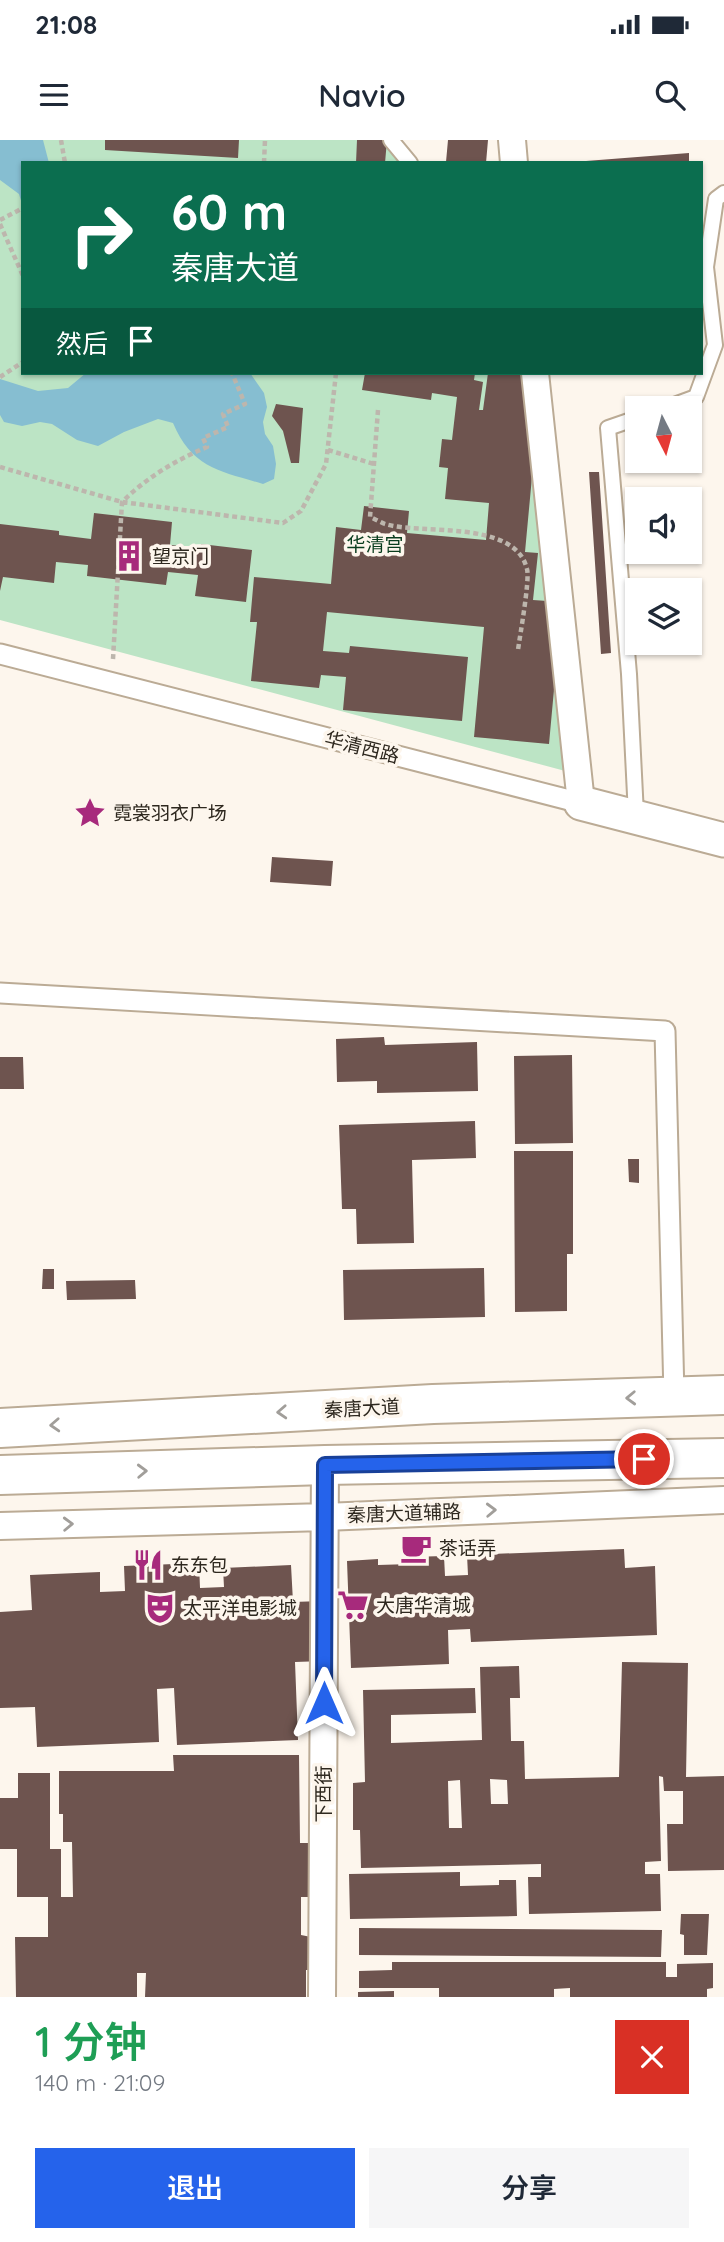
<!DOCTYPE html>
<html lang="zh">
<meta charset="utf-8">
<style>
:root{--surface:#fff;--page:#f6f6f7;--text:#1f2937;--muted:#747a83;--accent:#2563eb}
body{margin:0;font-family:Quicksand,"Noto Sans SC",sans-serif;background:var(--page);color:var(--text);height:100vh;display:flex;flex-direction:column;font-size:26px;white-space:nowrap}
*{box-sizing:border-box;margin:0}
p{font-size:23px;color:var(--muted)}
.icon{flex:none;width:38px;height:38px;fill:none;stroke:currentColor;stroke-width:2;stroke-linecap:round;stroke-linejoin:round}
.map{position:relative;height:1857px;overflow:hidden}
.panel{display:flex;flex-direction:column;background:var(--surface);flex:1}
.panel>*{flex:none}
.top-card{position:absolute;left:21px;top:21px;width:682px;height:214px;border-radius:0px;box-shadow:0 2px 5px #0004;background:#0b6e4f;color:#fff;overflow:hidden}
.needle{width:46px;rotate:174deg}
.controls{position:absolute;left:625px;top:256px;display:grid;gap:14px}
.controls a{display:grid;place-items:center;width:77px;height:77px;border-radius:0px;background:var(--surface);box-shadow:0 2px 5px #0004;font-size:35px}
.pin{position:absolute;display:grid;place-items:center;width:60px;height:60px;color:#fff;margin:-30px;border:4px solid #fff;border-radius:50%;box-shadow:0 2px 7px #0007}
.me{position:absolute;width:77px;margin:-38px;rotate:0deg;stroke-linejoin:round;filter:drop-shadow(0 0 5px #0008)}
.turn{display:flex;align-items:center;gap:24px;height:147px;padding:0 35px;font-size:32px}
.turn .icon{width:91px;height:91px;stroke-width:2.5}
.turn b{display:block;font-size:49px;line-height:60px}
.then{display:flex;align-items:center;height:66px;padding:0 35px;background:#0003;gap:14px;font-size:26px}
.round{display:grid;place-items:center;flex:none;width:74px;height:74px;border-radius:0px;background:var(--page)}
.summary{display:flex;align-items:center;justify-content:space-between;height:119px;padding:0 35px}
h1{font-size:42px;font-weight:600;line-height:52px;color:#1e9e55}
.button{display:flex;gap:14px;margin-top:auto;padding:14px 35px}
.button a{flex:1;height:80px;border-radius:0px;background:var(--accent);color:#fff;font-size:28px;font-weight:600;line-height:80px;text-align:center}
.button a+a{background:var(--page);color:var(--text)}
.status{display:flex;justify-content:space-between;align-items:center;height:49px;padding:0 35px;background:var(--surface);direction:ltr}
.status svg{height:19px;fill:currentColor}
header{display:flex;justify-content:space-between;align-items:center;height:91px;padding:0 35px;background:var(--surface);font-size:32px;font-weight:600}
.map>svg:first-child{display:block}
.green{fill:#bce4c5}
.water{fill:#86bed1}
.building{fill:#6e544f;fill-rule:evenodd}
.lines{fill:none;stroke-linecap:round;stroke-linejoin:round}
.service-casing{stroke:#bbab95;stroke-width:18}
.pedestrian-casing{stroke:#bbab95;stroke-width:23}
.minor-casing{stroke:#bbab95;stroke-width:30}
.tertiary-casing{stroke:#bbab95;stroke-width:37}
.primary-casing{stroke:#bbab95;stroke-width:42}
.path{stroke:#bdb6ad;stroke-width:4.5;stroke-dasharray:5 3.5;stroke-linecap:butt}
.service{stroke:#fff;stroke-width:14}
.pedestrian{stroke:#fff;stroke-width:19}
.minor{stroke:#fff;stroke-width:26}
.tertiary{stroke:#fff;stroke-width:33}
.primary{stroke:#fff;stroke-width:38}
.oneway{stroke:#a19e9a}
.route-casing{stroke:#184099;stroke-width:18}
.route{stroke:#2563eb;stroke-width:12}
.labels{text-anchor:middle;stroke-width:7;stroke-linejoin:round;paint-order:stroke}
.park-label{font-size:19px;fill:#093d1e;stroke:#fdf6ed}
.poi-label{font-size:19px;fill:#2e281f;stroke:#fdf6ed;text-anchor:start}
.street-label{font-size:19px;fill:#2e281f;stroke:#fdf6ed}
</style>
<div class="status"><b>21:08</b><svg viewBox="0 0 49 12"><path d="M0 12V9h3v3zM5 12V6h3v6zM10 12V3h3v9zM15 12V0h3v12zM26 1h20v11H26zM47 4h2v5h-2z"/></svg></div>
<header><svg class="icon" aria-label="menu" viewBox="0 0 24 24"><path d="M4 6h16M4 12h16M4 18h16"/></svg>Navio<svg class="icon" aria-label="search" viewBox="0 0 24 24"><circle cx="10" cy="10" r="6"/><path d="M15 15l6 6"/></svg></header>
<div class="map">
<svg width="724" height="1857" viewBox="0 0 724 1857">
<rect width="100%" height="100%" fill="#fdf6ed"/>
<path class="green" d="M0,0H394L403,23H23V233H528L569,632L0,480Z"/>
<path class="water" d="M0,0H43L49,23H23V67L19,54L0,40Z
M86,233H250L264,253L267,267L263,282L265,294L273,306L276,324L274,339L263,344C220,331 192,328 173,283L158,279L124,292L98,306L77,300L52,284L40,282L22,286L4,282L0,275V239L38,251L68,248Z"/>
<path class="building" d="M105,0H239L238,18L105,10Z
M357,0H387L385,23H356Z
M448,0H488L486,23L446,22Z
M689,13V23H586V21Z
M365,233H475L474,240L483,242L479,270H483L488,233H526L537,283L525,412L538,413L533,460L562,462L549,604L474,597L484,487L327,472L323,511L349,513L350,506L468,517L462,581L343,570L346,537L321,535L319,548L251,541L257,482H250L254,437L331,444L336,387L361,390L364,366L409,371L407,393L486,400L489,363L445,359L448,328L439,327L442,299L452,300L457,257L432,253L431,260L362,250Z
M276,264L303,268L299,323H291L283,291L272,276Z
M589,332H599L611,513L601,514Z
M94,373L172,382L170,405L201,408V404L252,410L246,462L195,456L198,435L168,432L166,445L87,436L88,425L56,422L54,443L3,437L0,451V384L59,391V395L91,399Z
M272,717L333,721L331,746L270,742Z
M384,897L385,905L477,902L478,951L377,953V941L337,942L336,899Z
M572,915L573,1003L515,1004L514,916Z
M0,917H23L24,949H0Z
M475,981L476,1018L412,1020L414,1103L357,1104L356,1069H342L339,985Z
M514,1011H573V1114H567V1171L515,1172Z
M628,1019H639V1043L629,1042Z
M484,1128L485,1177L344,1180L343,1130Z
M43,1129H54V1149H42Z
M135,1140L136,1159L67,1160L66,1141Z
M624,1409L625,1428L655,1426L657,1495L471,1502L470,1489L448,1490L449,1524L351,1528L347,1421L378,1419V1425L411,1424L410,1417L444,1416L445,1436L468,1435L467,1415Z
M199,1423L200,1448L224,1447L223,1428L291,1425L293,1462L322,1461L324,1521L295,1522L298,1600L177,1605L174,1548L157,1549L159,1602L37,1607L35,1567L0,1568V1472L32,1470L30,1435L100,1432V1452L125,1451L124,1426Z
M622,1522L688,1523L686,1637L724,1636V1730L668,1731L667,1684H683V1651H664L663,1637L659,1636L661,1721L645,1722V1734H660L661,1771L529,1774L528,1737H541V1724L361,1728L360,1690H353V1643L365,1642L363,1550L475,1548L476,1573L391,1575V1603L482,1600L480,1527L519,1526L520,1558H510L511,1601H524L525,1639L619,1637ZM490,1639L507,1640L508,1664H491ZM460,1640L462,1688H449L448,1641Z
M173,1615H299L300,1703H308V1757H301V1795L311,1797L310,1830H306V1857H145L146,1833H137V1857H16L15,1797H48V1757H17V1709H0V1658H18V1633H50V1709H61V1757H73L72,1702H63V1674H59V1631H174Z
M460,1732V1746L499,1745V1740H516L517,1776L350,1779L349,1734Z
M681,1774H709L707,1815H684V1795L680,1794Z
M359,1788L662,1790L661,1817L359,1815Z
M392,1822H666V1837H677V1824L713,1823V1848L707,1849V1857H570V1848L554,1849V1857H439V1848H359V1831L392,1830Z
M394,1851V1857H358V1852Z"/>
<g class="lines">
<defs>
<path id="service" d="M391,0L410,23
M666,268L696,257L715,205L706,127L716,59L724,53
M636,675L629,534L608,288L637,278"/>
<path id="pedestrian" d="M0,514L581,663
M0,853L665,891L674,1256"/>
<path id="minor" d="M512,0L514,23
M535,233L581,663
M0,1386L325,1377L724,1360
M322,1857L325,1325"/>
<path id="tertiary" d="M581,663L724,700"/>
<path id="primary" d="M0,1288L433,1264L724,1255
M0,1335L325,1325L724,1318"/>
</defs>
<use href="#service" class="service-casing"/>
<use href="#pedestrian" class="pedestrian-casing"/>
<use href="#minor" class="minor-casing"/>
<use href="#tertiary" class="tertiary-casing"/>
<use href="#primary" class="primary-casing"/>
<path class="path" d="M61,0L65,23
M264,23L265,0
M0,80L23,68
M0,84L23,136
M0,237L23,222
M378,270L370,377C375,379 380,382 385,384C421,395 515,379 527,429C530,440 520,495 518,510
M328,310L374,324
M0,327L122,362L283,383L301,371L326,324L336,233
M113,519L122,362C146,338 176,320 207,307L203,298L228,287L223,274L245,264L232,233"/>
<use href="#service" class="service"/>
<use href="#pedestrian" class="pedestrian"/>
<use href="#minor" class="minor"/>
<use href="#tertiary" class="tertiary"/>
<use href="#primary" class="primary"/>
</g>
<defs><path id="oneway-chevron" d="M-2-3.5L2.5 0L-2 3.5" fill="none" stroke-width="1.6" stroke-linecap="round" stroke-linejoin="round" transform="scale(1.75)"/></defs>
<g class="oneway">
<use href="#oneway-chevron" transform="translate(631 1258) rotate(178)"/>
<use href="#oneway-chevron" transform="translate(282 1272) rotate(177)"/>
<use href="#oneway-chevron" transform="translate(55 1285) rotate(177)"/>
<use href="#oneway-chevron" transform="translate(142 1331) rotate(-2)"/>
<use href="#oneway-chevron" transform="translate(491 1370) rotate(-2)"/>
<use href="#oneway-chevron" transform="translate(68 1384) rotate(-2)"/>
</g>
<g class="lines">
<defs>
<path id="route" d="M324,1563L325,1325L644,1319"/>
</defs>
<use href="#route" class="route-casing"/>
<use href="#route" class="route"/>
</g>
<defs>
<symbol id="building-bare" viewBox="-9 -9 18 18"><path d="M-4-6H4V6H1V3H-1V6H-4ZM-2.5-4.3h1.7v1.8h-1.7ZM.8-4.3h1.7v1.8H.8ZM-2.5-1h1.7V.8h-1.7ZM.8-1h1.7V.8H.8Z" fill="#a72a7c" stroke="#fdf6ed" stroke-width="2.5" paint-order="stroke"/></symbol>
<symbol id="sight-bare" viewBox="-9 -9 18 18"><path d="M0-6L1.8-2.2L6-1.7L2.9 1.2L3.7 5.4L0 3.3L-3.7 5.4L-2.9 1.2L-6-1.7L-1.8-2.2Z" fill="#a72a7c" stroke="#fdf6ed" stroke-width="2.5" paint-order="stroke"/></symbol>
<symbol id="cafe-bare" viewBox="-9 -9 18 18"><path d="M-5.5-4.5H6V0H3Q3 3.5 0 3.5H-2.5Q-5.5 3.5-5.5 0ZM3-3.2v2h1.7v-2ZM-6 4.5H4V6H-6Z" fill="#a72a7c" stroke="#fdf6ed" stroke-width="2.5" paint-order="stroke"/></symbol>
<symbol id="restaurant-bare" viewBox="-9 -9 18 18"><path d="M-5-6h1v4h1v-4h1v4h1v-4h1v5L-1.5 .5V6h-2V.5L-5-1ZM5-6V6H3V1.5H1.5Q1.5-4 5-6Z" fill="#a72a7c" stroke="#fdf6ed" stroke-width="2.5" paint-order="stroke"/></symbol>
<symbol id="supermarket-bare" viewBox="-9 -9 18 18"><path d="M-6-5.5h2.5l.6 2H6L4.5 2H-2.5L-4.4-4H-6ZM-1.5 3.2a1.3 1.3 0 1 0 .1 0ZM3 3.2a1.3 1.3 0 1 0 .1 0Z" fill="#a72a7c" stroke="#fdf6ed" stroke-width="2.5" paint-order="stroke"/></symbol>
<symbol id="theatre-bare" viewBox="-9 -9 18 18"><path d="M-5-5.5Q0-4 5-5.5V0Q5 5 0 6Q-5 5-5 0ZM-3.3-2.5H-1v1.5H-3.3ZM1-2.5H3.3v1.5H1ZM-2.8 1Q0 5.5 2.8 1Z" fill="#a72a7c" stroke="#fdf6ed" stroke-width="2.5" paint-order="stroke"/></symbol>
</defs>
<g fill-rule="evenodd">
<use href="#building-bare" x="107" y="394" width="44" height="44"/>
<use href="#sight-bare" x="68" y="651" width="44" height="44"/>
<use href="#cafe-bare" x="394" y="1386" width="44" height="44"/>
<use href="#restaurant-bare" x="126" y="1403" width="44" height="44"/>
<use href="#supermarket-bare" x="331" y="1443" width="44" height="44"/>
<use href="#theatre-bare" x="138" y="1446" width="44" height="44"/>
</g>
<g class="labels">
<g class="park-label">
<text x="375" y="411">华清宫</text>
</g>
<g class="poi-label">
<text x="152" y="423">望京门</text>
<text x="113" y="680">霓裳羽衣广场</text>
<text x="439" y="1415">茶话弄</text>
<text x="171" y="1432">东东包</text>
<text x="376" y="1472">大唐华清城</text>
<text x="183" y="1475">太平洋电影城</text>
</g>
<g class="street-label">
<text transform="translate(362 607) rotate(14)" y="7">华清西路</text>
<text transform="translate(362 1268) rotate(-3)" y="7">秦唐大道</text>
<text transform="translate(404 1373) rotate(-2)" y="7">秦唐大道辅路</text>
<text transform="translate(323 1654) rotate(-90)" y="7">下西街</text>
</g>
</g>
</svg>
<div class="controls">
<a><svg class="needle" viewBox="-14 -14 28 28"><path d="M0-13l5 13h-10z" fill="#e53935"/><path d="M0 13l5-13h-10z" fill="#747a83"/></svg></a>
<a><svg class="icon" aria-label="sound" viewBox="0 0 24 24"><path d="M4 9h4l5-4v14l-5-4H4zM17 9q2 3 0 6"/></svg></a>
<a><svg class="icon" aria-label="layers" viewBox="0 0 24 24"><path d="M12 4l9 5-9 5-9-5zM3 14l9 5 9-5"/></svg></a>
</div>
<div class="pin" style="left:644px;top:1319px;background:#d93025"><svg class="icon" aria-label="arrive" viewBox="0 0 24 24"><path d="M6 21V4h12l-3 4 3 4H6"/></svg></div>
<svg class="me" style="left:324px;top:1563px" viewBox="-20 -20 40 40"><path d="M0-17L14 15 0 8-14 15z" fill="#2563eb" stroke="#fff" stroke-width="4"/></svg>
<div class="top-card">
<div class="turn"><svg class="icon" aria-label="right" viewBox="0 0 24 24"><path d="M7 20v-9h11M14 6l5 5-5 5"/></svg><div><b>60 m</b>秦唐大道</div></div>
<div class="then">然后<svg class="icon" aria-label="arrive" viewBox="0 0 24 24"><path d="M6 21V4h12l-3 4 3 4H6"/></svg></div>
</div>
</div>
<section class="panel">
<div class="summary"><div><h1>1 分钟</h1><p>140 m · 21:09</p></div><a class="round" style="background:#d93025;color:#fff"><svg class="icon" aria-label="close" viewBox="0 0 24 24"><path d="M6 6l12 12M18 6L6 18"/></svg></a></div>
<div class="button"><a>退出</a><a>分享</a></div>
</section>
